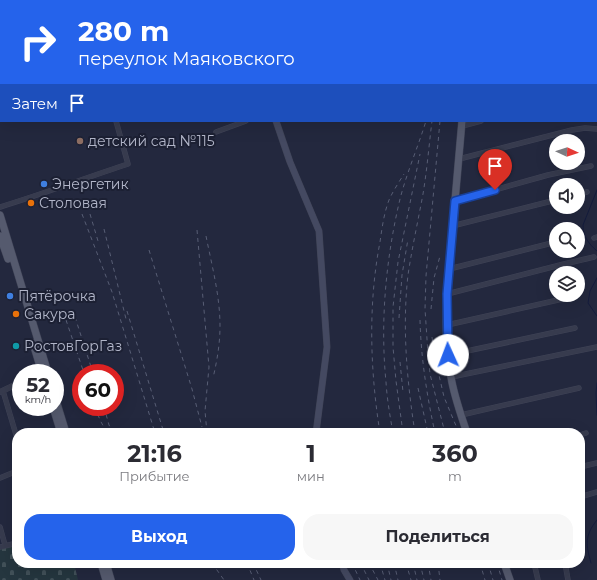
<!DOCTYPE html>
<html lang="ru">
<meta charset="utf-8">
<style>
:root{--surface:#fff;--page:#f7f7f7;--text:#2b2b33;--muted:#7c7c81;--accent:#2563eb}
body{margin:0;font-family:Montserrat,sans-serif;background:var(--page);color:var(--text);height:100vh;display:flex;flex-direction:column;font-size:15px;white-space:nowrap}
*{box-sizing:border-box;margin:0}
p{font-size:13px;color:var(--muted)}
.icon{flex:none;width:22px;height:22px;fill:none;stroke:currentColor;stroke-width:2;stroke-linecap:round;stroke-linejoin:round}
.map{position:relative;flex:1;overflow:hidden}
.details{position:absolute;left:12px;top:428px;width:573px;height:140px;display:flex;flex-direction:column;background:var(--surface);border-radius:16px;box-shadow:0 4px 16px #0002}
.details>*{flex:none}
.hud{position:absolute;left:0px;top:0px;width:597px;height:122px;box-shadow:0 4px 16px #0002;background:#2563eb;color:#fff;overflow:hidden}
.needle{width:26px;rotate:93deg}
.controls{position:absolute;left:549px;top:134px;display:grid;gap:8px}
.controls a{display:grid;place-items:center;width:36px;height:36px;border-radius:50%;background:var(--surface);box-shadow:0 4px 16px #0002;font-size:20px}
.speed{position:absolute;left:12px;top:364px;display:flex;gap:8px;font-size:20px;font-weight:700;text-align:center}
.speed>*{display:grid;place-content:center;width:52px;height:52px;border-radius:50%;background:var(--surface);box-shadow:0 4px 16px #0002;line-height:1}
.speed small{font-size:10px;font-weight:400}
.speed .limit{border:6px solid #d22;background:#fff;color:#111}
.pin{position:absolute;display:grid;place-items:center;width:34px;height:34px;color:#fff;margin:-41px -17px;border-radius:50% 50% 50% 0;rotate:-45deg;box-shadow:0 0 4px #0007}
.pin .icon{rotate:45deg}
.me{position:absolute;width:44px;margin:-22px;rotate:358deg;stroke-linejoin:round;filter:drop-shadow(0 0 3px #0008)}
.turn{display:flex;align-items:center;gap:14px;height:84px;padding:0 12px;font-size:18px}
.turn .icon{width:52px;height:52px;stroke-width:2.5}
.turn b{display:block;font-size:28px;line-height:34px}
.then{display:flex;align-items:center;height:38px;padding:0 12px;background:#0003;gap:8px;font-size:15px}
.eta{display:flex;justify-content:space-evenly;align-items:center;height:68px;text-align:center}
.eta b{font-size:24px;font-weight:700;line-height:28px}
.cta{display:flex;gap:8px;margin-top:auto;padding:8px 12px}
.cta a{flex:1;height:46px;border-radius:16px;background:var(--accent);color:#fff;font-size:16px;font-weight:700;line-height:46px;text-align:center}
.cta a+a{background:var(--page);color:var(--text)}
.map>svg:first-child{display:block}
.cemetery{fill:url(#cemetery-stones)}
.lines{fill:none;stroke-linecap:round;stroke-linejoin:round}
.stream{stroke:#151c3d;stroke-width:1}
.minor-casing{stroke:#404457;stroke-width:5.5}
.tertiary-casing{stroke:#404457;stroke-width:6}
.secondary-casing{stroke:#404457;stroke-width:7}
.primary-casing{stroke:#404457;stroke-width:8}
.minor{stroke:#373b4e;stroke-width:4.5}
.tertiary{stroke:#373b4e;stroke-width:5.5}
.secondary{stroke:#444961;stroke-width:6}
.primary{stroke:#555a6e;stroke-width:7}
.rail{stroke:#585e75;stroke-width:1;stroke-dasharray:4 4;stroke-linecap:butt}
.route-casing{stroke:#184099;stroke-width:10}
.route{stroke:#2563eb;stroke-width:7}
.education-dot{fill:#8d6e63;stroke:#1c2033;stroke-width:1.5}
.shop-dot{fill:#3f7fe0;stroke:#1c2033;stroke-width:1.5}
.food-dot{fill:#e8710a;stroke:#1c2033;stroke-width:1.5}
.culture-dot{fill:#0f9aa8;stroke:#1c2033;stroke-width:1.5}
.labels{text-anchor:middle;stroke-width:4;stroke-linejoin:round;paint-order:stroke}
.poi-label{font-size:14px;fill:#b2b6c9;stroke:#1c2033;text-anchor:start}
</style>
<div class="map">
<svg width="597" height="580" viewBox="0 0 597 580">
<defs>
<pattern id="cemetery-stones" width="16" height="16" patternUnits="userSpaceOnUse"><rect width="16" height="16" fill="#25363f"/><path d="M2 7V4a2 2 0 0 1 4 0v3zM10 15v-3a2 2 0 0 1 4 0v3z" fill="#425159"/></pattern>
</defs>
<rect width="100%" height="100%" fill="#23283e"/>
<path class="cemetery" d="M17,545V563H74L78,580H0V549Z"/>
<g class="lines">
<path class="stream" d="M597,190L583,225C583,237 589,244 597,251
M597,278L590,291L588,303L597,316
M597,383L596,393L597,415
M591,563C586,545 584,536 597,520"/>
<defs>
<path id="minor" d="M37,0L38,1
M86,0L87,1
M132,0V1
M181,0V1
M556,0L558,1
M20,1L25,0
M0,6H1
M0,46L1,50
M596,53H597
M596,94H597
M462,126L481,121
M216,132L246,121
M459,159L572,130L585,128L597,129
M578,194L587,192
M455,201L548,175L591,166
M0,207C43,194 85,178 128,164L116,121
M452,226L556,200
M594,238L597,237
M449,269L556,242
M447,294L564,264L594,257
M447,325L567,298
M448,355L575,328
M451,377L597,347
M3,391L17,438
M461,415L579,388
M580,435L586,433
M580,467L597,463
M0,478L17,471
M580,497L597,492
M0,527L5,545
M0,547L17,543
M534,563L538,580
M565,563L568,580"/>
<path id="tertiary" d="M0,392L21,382"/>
<path id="secondary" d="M276,121L290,162L319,231L327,347L316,433
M342,563L344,570L350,580"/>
<path id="primary" d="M232,0V1
M239,0L240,1
M326,1L329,0
M473,1V0
M0,114H1
M462,121L449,269C446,303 444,343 451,377C454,396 461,415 467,433
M0,215L48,373
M0,236L8,259
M33,343L42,373
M55,397L66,433
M53,407L61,433
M101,563L106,580
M106,563L111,580
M504,563L510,580"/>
</defs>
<use href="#minor" class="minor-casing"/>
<use href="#tertiary" class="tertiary-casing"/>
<use href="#secondary" class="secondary-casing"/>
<use href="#primary" class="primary-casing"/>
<use href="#minor" class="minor"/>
<use href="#tertiary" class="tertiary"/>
<use href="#secondary" class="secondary"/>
<use href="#primary" class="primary"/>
<path class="rail" d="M451,1V0
M440,121L426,276L425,309L428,354L430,374L445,433
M82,214L112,292L155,433
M90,214L98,241
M104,229L126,319
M197,230L209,367L205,411L207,433
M206,236C212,266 220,296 220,326C220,344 217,361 213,378
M149,250L192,389L202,427
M431,309L434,278L440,256
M127,311L164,433
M75,317L93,373
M399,318L402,275L408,239
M66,320L84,373
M420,320C421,359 427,396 435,433
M432,337L434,353L444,397L459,433
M400,362L403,392
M418,388L428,433
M95,407L100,420L107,433
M104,407L109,425L113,433
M380,433C370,370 368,304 380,242C382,228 384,213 389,200C393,191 399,182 404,174
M393,433C390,416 387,399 386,382C380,321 386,258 400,199C407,172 418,147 426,121
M403,433L396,381L393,347V307L398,262L420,154
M415,433C407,381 402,328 408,275C412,248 418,221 423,194C427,170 429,145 432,121
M212,563L224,580
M247,563L254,580
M253,563L261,580
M352,563L360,580
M361,563L365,572L369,580
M369,563L378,580
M380,563L385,580
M387,563L391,580
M394,563L398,580
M406,563L411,580
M413,563L417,580
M420,563L424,580
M428,563L431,580
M438,563L440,580
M480,563L485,580
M488,563L493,580
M497,563L502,580"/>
</g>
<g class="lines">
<defs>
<path id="route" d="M448,355L447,294L455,201L495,190"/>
</defs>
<use href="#route" class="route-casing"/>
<use href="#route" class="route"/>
</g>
<circle class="education-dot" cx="80" cy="141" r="4"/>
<g class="shop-dot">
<circle cx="44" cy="184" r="4"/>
<circle cx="10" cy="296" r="4"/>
</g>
<g class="food-dot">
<circle cx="31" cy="203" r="4"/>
<circle cx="16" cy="314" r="4"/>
</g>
<circle class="culture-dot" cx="16" cy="346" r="4"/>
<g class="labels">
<g class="poi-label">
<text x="88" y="146">детский сад №115</text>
<text x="52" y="189">Энергетик</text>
<text x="39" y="208">Столовая</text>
<text x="18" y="301">Пятёрочка</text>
<text x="24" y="319">Сакура</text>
<text x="24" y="351">РостовГорГаз</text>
</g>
</g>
</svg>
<div class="controls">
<a><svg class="needle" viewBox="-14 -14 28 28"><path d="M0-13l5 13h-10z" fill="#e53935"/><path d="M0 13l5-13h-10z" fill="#7c7c81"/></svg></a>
<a><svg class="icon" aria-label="sound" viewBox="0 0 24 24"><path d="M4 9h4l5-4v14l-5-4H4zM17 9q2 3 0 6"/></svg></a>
<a><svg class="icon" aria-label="search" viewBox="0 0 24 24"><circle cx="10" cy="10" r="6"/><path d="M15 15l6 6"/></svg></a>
<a><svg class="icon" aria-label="layers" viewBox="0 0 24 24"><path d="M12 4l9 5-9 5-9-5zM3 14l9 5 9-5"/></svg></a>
</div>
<div class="speed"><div>52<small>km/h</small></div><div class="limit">60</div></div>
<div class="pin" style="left:495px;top:190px;background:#d93025"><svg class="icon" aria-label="arrive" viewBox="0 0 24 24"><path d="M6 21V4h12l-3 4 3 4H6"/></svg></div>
<svg class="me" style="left:448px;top:355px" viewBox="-20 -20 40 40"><circle r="19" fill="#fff"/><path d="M0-13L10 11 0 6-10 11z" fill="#2563eb"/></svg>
<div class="hud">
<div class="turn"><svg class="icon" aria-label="right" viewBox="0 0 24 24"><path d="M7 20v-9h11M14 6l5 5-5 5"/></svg><div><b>280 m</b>переулок Маяковского</div></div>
<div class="then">Затем<svg class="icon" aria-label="arrive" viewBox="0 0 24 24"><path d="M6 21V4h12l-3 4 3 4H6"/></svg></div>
</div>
<section class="details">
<div class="eta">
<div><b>21:16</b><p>Прибытие</p></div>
<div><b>1</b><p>мин</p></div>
<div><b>360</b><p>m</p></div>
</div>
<div class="cta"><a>Выход</a><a>Поделиться</a></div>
</section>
</div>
